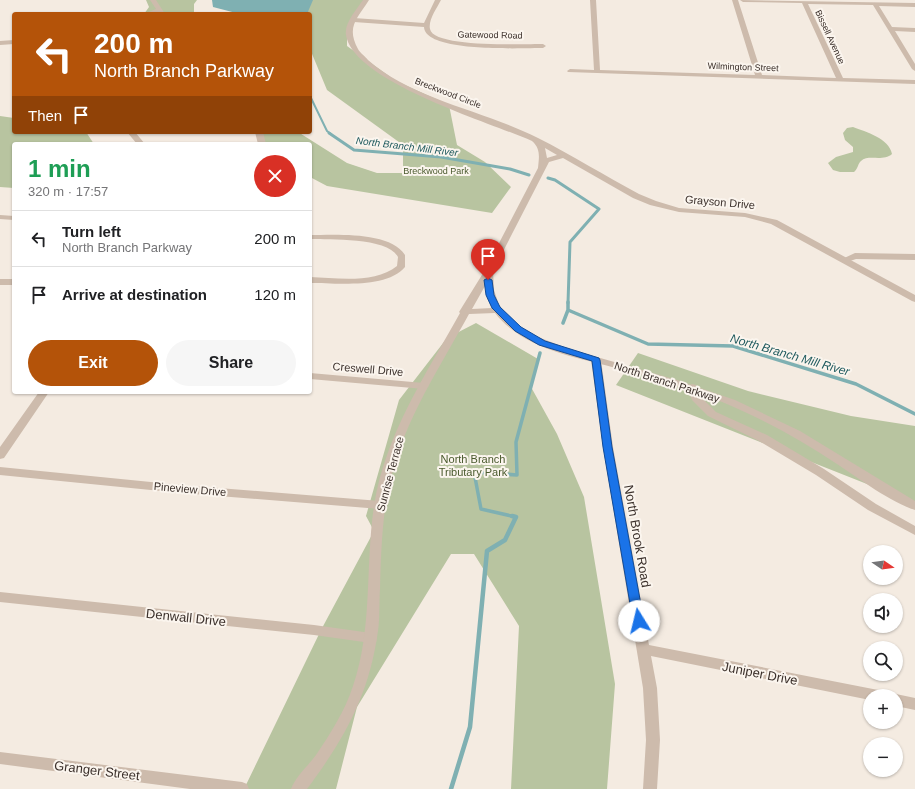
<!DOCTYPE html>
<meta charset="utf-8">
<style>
:root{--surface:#fff;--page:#f6f6f6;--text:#202124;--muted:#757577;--line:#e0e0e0;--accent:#b45309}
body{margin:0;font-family:Arial,sans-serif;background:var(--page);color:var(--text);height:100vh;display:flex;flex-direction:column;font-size:15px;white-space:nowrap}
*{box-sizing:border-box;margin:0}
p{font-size:13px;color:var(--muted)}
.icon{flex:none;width:22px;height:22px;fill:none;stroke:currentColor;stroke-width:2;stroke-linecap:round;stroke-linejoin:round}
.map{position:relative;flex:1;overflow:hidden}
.panel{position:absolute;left:12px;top:142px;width:300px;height:252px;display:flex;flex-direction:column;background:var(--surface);border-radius:4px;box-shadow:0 1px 3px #0004}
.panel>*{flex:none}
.banner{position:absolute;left:12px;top:12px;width:300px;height:122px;border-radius:4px;box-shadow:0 1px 3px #0004;background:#b45309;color:#fff;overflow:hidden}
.needle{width:26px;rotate:103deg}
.controls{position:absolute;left:863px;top:545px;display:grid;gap:8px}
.controls a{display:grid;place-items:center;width:40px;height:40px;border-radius:50%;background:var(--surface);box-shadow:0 1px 3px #0004;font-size:20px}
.pin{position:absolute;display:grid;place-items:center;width:34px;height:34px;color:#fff;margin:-41px -17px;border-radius:50% 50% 50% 0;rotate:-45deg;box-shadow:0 0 4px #0007}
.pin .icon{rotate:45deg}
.me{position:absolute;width:44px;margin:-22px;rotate:351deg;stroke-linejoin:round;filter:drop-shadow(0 0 3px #0008)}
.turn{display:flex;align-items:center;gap:14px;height:84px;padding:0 16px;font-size:18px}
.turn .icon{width:52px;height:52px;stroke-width:2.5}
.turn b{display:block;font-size:28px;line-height:34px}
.then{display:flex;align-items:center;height:38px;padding:0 16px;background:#0003;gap:8px;font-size:15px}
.round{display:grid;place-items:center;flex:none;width:42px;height:42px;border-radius:21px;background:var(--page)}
.overview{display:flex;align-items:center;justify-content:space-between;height:68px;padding:0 16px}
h1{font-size:24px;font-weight:600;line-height:30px;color:#1e9e55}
.primary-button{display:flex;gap:8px;margin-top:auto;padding:8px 16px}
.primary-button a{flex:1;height:46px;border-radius:24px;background:var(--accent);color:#fff;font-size:16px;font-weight:600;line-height:46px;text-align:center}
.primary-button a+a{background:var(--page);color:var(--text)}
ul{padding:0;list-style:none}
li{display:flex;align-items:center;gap:12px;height:56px;padding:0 16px;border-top:1px solid var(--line)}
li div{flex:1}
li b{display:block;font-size:15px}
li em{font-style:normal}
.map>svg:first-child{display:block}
.green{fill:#b8c4a0}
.water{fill:#7fb0b2}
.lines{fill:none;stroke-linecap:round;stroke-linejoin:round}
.stream-far3{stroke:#7fb0b2;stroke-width:2}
.stream-far2{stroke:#7fb0b2;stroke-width:3}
.stream-far1{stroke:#7fb0b2;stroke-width:3.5}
.stream{stroke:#7fb0b2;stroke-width:4.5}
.minor{fill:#cdbbac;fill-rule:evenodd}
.tertiary{fill:#cdbbac;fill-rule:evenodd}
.route{fill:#1a73e8;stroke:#114b97}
.labels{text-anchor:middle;stroke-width:4;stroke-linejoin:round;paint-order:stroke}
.far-street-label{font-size:9px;fill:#3b302b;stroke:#fbf5ee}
.far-park-label{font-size:9px;fill:#4a5a2e;stroke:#fbf5ee}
.far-water-label{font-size:10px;font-style:italic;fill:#1f5a5e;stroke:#fbf5ee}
.street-label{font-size:11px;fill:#3b302b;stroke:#fbf5ee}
.park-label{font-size:11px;fill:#4a5a2e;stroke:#fbf5ee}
.water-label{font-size:12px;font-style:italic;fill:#1f5a5e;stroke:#fbf5ee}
.near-street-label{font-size:13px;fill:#3b302b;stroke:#fbf5ee}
</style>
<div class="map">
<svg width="915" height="789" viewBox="0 0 915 789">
<rect width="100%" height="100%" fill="#f4ebe1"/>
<path class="green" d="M146,0H197L194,4V14H144L149,7Z
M296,0H365L347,29V46L396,81L449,105L457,145L485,162L511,187L492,213L327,186L310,177V144H266L259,132H298L347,163L377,173H403V145L327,90L310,49V14H300Z
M0,116L14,118V132H86L94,144H14V188L0,187Z
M853,127C866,132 889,138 892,154C883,162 868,154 861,161C858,163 858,169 854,172H840L833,170L828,163L836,157L853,152V147L845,140L843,133L847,128Z
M476,323L538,359L531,387L557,434L584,497L615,684L607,789H511L519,626L474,554H451L357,707L336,789H244L321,630L374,531L366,516L399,400L447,338Z
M638,353L748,391L851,416L915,426V503L616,385Z"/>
<path class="water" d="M212,0H313L307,14H240L213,7Z"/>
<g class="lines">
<path class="stream-far3" d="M310,96L327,131L331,134"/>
<path class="stream-far2" d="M329,133L354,150L441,157L510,169L529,175
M548,178L555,180L599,209L570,242L568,303"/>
<path class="stream-far1" d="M568,302V310L648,344L733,346L856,384L915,414
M563,323L568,310
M516,517L481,509L474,472L517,475L516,442L540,353"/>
<path class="stream" d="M451,789L470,727L487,551L505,540L516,517L512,516"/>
<path class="minor" d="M150,0H156L165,14H159L158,12L144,14L156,9Z
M435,0H441C437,8 428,20 430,29C433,48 526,44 543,44L546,46L543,48C523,48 425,53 424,27L354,22L351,20L354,18L424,23Z
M590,0H596L600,70L755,75L732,0H738L762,75L836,78L802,3L743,2L740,0L915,3V7L879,6L892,27L915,28V32L895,31L915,64V71L912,69L873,5L808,4L843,78L915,80V84L568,72L567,71L570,69L594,70Z
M14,40V44L0,45V41Z
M127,132H135L145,144H137Z
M255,132H263L266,144H258Z
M0,215L14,216V220L0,219Z
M310,235C335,235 390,231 405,255V267C387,289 336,283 310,283V277C337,278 375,284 397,266L398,257C388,237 330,240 310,239Z
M855,253L915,254V260L856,259L844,263L840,260Z
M0,279H14V285H0Z
M596,357L601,360L613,447L649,645L878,690L883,692L885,696H870V700L651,656L657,688L660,740L657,789H643L646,740L643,688L603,447L591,360Z
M310,373L424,383L429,386L424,389L310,379Z
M692,384L696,385L701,397L716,412L767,435L824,469L876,504L915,526V535L868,510L816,475L759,441L708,416L692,400L687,387Z
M39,392H49L4,458L0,459V447Z
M0,467L181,485L380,501L384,502L386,505L384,508L380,509L181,493L0,475Z
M0,592L314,625L371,633L376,634L377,638L376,642L371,643L314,635L0,602Z
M896,694L915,698V710L896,706V696H891Z
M0,752L242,782L247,784L249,789H190L0,764Z"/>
<path class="tertiary" d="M363,0H369C357,19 346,27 358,49C360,53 365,56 368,60C413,100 486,111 538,138C572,155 605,176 639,194L656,201L679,208L745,213L777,220L915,295V302L912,301L771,224L745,217L679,212L650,205L633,198L563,158L549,162L493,271L494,290L499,305L515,323L533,335L569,349L677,380L735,400L800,431L915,501V510C892,503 858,478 837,464C798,438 756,415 712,398C681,387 651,378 620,369C577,357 524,350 495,313L469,314C440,367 405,419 391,478C382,514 381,552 380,589C379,603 380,618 378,631C369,695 345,738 307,789H291C296,776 308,766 316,755C330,734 345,711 353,686C373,628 365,565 374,506C385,435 426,374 460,313L459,312L485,270L538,168C539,157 541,149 532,141C492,123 353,82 346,35C344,23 357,9 363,0ZM545,148L557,155L547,158ZM485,286L487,298L492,308L472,309Z"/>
</g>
<path class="route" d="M488,278L492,280L494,295L500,307L521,327L545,341L599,358L600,360L612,447L644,621L643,625L639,626L635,625L633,621L603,447L592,361L539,345L515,331L492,308L486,295L484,280Z"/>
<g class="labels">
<g class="far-street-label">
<text transform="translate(490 35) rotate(1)" y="3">Gatewood Road</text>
<text transform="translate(830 37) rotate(65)" y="3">Bissell Avenue</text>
<text transform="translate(743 67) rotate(2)" y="3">Wilmington Street</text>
<text transform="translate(448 93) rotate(21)" y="3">Breckwood Circle</text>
</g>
<g class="far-park-label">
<text x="436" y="174">Breckwood Park</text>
</g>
<g class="far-water-label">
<text transform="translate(407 146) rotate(7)" y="4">North Branch Mill River</text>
</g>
<g class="street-label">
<text transform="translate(720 202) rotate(5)" y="4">Grayson Drive</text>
<text transform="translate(368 369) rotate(5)" y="4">Creswell Drive</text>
<text transform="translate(667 382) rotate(18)" y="4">North Branch Parkway</text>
<text transform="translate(390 474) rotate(-75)" y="4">Sunrise Terrace</text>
<text transform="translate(190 489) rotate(5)" y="4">Pineview Drive</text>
</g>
<g class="park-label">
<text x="473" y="463">North Branch<tspan x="473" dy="13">Tributary Park</tspan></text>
</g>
<g class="water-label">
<text transform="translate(790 355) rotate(16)" y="4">North Branch Mill River</text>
</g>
<g class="near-street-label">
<text transform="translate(638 536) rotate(80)" y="5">North Brook Road</text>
<text transform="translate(186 617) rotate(6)" y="5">Denwall Drive</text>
<text transform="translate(760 673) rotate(11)" y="5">Juniper Drive</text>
<text transform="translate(97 770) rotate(7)" y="5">Granger Street</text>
</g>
</g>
</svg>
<div class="controls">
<a><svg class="needle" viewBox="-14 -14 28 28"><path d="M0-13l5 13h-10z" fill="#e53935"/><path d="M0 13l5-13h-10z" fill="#757577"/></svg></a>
<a><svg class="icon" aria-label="sound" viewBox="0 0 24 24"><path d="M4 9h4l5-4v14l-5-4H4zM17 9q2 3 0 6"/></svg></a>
<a><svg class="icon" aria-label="search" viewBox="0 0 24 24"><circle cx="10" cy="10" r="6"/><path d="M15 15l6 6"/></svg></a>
<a>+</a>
<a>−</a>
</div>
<div class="pin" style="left:488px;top:280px;background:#d93025"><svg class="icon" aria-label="arrive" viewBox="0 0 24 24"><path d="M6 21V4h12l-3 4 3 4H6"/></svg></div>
<svg class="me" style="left:639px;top:621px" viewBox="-20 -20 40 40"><circle r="19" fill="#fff"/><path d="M0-13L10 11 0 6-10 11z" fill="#1a73e8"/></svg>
<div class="banner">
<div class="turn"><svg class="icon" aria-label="left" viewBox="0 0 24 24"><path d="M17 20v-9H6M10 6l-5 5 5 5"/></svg><div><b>200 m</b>North Branch Parkway</div></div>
<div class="then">Then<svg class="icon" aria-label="arrive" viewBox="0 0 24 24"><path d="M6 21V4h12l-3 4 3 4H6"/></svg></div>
</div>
<section class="panel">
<div class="overview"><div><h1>1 min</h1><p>320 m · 17:57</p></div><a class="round" style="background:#d93025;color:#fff"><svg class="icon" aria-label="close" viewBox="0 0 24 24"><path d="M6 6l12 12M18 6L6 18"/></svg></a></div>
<ul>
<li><svg class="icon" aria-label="left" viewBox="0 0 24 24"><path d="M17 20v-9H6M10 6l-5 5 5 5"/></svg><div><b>Turn left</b><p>North Branch Parkway</p></div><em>200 m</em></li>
<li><svg class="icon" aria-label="arrive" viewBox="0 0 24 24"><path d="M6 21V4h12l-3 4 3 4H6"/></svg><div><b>Arrive at destination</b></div><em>120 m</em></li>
</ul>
<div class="primary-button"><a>Exit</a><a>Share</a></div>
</section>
</div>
